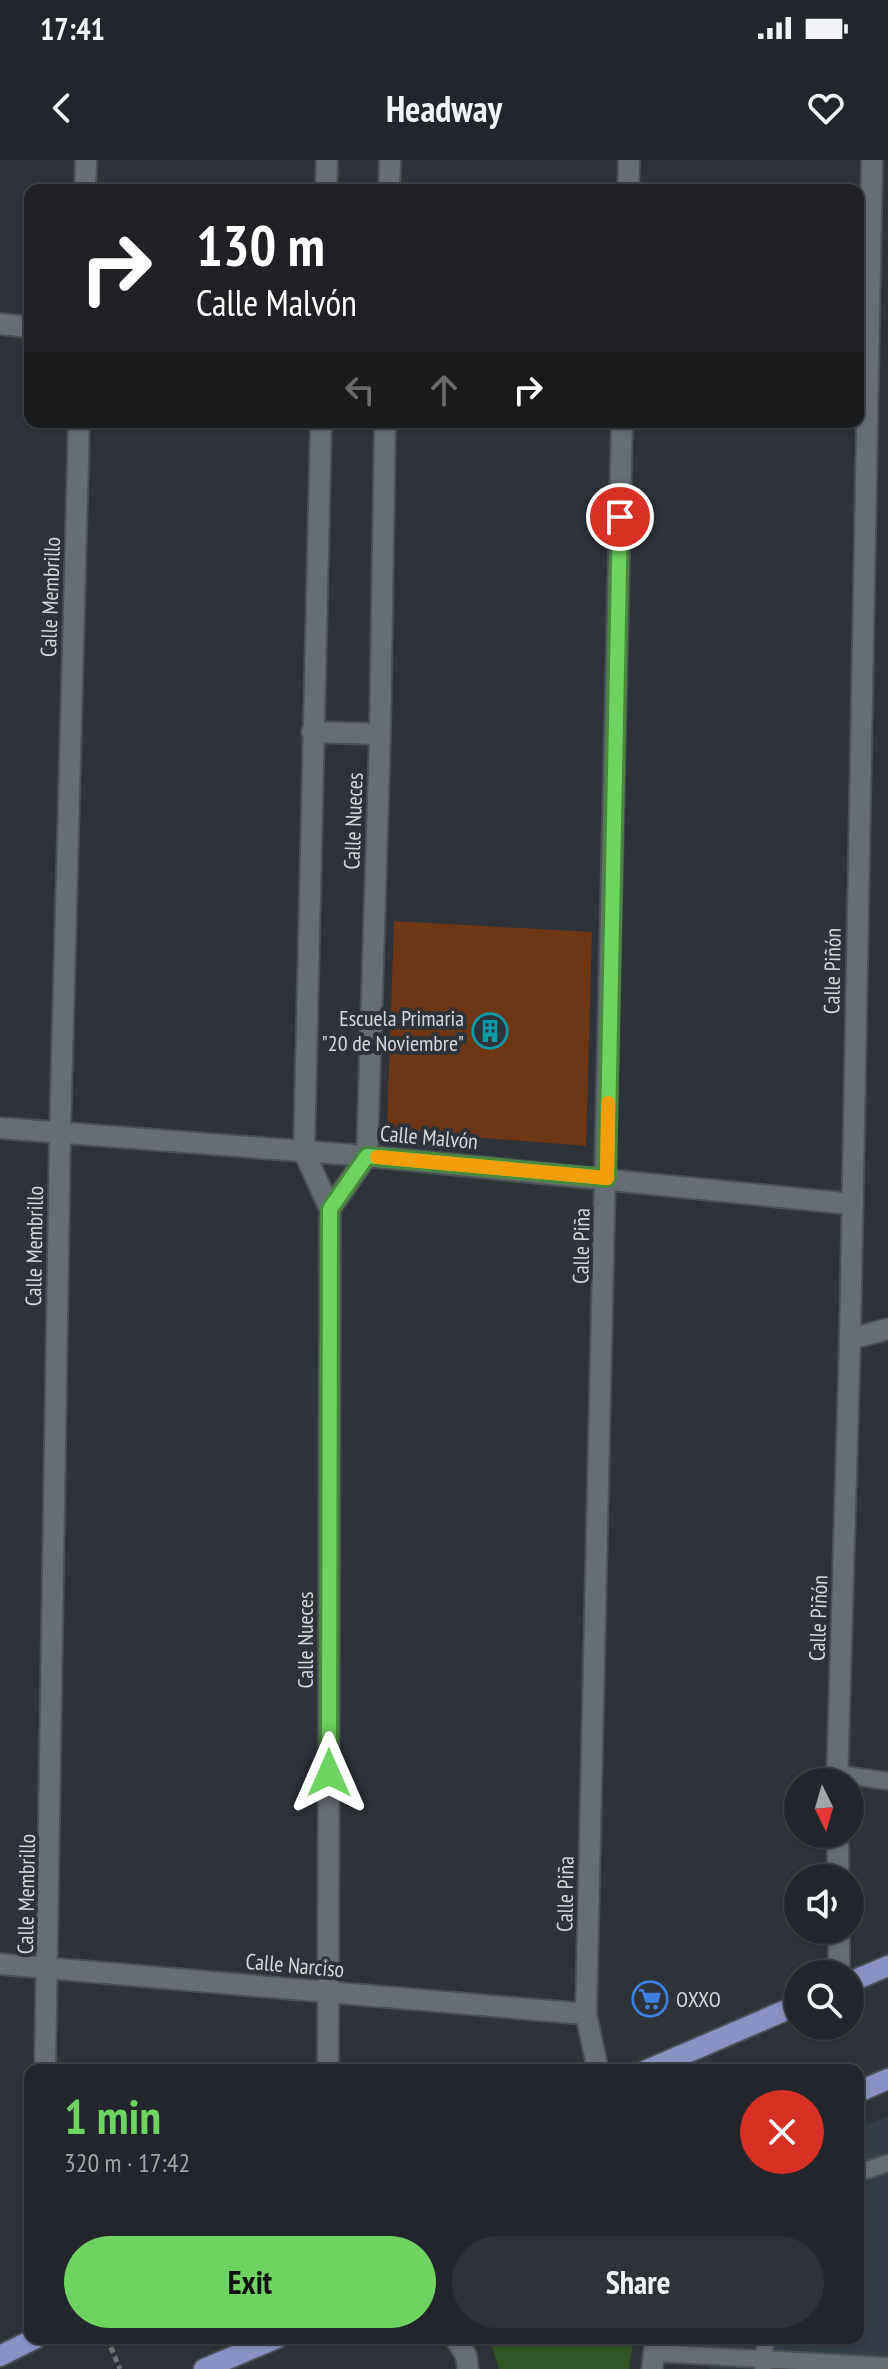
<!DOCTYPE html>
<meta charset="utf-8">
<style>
:root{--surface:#22262c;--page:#2e3238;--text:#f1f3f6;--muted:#a2a5a9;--line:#3f4348;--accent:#6ed360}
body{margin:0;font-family:"PT Sans Narrow",sans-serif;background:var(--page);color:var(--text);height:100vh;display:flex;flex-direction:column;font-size:30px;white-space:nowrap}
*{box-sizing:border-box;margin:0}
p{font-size:26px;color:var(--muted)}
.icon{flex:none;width:44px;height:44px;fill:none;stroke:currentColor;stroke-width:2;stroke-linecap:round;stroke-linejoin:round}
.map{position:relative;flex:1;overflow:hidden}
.sheet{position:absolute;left:24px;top:1904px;width:840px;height:280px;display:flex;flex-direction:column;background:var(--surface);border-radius:16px;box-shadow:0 2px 6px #0004,0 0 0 2px var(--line)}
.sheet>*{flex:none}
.top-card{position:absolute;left:24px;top:24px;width:840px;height:244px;border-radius:16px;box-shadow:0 2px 6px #0004,0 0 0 2px var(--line);background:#202124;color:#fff;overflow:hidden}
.needle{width:52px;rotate:175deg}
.fabs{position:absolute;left:784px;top:1608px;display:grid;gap:16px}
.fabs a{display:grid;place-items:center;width:80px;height:80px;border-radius:50%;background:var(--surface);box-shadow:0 2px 6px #0004,0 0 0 2px var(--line);font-size:40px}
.pin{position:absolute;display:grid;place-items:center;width:68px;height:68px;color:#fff;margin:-34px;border:4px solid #fff;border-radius:50%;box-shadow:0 2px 8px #0007}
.me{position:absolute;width:88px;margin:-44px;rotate:0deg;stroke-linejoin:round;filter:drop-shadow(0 0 6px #0008)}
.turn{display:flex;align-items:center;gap:28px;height:168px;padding:0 40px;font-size:36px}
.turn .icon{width:104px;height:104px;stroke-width:2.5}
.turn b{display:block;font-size:56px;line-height:68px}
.lanes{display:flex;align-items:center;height:76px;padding:0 40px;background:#0003;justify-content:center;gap:40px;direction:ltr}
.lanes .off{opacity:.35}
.round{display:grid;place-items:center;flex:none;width:84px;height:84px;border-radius:42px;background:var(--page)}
.overview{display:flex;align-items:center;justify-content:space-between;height:136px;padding:0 40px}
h1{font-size:48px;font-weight:800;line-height:60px;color:var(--accent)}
.action{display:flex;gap:16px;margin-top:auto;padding:16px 40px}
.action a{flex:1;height:92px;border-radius:48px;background:var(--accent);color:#111;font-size:32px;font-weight:800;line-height:92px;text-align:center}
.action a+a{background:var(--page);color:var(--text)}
.status{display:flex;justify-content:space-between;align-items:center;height:56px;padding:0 40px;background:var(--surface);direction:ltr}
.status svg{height:22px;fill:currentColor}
header{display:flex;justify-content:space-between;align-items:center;height:104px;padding:0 40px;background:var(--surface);font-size:36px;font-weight:800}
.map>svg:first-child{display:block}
.built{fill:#343e49}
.green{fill:#305424}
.building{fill:#6d3615}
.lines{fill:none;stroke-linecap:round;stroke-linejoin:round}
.lane-casing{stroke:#4b5055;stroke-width:20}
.street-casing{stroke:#4b5055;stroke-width:24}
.secondary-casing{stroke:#4b5055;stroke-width:24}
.primary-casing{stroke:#4b5055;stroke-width:24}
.path{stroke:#70747a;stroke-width:5;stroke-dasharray:6 4;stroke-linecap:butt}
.lane{stroke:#666d74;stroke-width:16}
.street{stroke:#666d74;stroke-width:20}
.secondary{stroke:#666d74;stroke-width:20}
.primary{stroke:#8892c4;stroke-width:20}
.route-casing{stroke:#48893e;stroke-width:20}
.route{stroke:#6ed360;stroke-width:14}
.slow{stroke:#f59e0b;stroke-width:14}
.labels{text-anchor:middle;stroke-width:8;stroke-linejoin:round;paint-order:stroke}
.street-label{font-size:22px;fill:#d4d7dc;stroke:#2e333a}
.poi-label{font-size:22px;fill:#d4d7dc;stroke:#2e333a;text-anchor:end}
</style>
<div class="status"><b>17:41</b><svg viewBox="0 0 49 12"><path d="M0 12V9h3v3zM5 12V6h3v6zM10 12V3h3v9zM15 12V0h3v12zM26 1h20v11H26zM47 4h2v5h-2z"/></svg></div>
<header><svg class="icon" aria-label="back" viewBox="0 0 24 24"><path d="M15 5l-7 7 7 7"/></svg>Headway<svg class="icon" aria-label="heart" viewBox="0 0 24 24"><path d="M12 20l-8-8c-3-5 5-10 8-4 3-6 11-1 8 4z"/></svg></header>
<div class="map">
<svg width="888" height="2209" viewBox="0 0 888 2209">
<rect width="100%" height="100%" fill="#2e333a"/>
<path class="built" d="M888,1956V2209H710L712,2185L716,2178H858V1969Z"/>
<path class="green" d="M489,2178H634L629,2209H499Z"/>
<path class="building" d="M394,761L592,772L586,986L387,970Z"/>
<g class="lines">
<defs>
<path id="lane" d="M837,1614L888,1621
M858,2013L888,2003
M654,2193L888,2206
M763,2208L766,2178"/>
<path id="street" d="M85,30L86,0
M628,30L629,0
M0,164L30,167
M0,968L367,996L852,1044
M850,1179L888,1169
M837,1622L850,1179L872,0
M838,1674V1718
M839,1770V1814
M0,1804L586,1854
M45,1910L60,973L79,262
M598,1910L586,1854L622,262
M455,2178L466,2195L468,2209
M652,2209L656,2178"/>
<path id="secondary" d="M326,30L327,0
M389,30L390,0
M321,262L304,992L330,1049L328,1910
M312,572L380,574
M330,1049L367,996L380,574L385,262"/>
<path id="primary" d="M850,1822L888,1806
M647,1910L798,1845
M858,1932L888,1919
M0,2196L36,2178
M204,2209L277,2178"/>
</defs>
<use href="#lane" class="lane-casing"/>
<use href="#street" class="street-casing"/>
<use href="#secondary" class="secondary-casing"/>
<use href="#primary" class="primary-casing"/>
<path class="path" d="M107,2178L120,2209"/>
<use href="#lane" class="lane"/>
<use href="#street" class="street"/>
<use href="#secondary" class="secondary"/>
<use href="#primary" class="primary"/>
</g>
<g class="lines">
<defs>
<path id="route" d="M329,1613L330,1049L367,996L607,1018L620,357"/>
</defs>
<use href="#route" class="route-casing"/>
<use href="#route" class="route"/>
<path class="slow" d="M377,997L607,1018L608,943"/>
</g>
<defs>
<symbol id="building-ring" viewBox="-11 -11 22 22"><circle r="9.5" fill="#2e333a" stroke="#0f9aa8" stroke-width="1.5"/><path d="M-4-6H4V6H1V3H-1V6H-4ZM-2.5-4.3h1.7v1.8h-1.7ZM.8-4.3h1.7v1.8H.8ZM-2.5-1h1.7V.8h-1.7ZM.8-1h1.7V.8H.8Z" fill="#0f9aa8"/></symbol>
<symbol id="supermarket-ring" viewBox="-11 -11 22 22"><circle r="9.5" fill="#2e333a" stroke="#3f7fe0" stroke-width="1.5"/><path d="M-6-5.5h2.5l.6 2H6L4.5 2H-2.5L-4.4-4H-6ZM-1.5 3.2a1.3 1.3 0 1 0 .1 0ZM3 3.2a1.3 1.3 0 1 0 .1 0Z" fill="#3f7fe0"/></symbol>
</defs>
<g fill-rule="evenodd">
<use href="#building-ring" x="470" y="851" width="40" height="40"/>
<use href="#supermarket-ring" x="630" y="1819" width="40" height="40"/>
</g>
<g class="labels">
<g class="street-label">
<text transform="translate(50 437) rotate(-88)" y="8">Calle Membrillo</text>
<text transform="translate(353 661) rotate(-88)" y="8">Calle Nueces</text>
<text transform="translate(832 811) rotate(-89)" y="8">Calle Piñón</text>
<text transform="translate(429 977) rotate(5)" y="8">Calle Malvón</text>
<text transform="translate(34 1086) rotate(-89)" y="8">Calle Membrillo</text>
<text transform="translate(581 1086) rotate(-89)" y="8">Calle Piña</text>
<text transform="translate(818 1458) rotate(-88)" y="8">Calle Piñón</text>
<text transform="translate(305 1480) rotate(-90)" y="8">Calle Nueces</text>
<text transform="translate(26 1734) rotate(-89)" y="8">Calle Membrillo</text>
<text transform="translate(565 1734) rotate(-89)" y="8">Calle Piña</text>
<text transform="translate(295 1805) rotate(5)" y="8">Calle Narciso</text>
</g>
<g class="poi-label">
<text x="464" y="866">Escuela Primaria<tspan x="464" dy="25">"20 de Noviembre"</tspan></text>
<text x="676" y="1847" text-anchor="start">OXXO</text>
</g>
</g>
</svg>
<div class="fabs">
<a><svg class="needle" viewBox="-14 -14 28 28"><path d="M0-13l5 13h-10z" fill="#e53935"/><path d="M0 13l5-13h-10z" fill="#a2a5a9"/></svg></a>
<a><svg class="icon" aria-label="sound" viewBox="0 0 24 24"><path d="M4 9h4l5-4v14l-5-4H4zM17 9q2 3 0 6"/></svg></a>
<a><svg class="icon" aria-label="search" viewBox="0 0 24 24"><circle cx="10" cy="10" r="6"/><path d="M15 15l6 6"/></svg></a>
</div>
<div class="pin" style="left:620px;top:357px;background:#d93025"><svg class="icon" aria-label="arrive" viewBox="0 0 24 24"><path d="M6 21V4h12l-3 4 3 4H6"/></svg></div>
<svg class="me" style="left:329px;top:1613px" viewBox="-20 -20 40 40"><path d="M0-17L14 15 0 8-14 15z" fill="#6ed360" stroke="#fff" stroke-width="4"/></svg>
<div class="top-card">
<div class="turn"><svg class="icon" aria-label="right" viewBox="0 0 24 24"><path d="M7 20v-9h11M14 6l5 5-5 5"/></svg><div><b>130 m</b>Calle Malvón</div></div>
<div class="lanes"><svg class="icon off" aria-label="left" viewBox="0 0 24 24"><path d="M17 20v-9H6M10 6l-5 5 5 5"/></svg><svg class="icon off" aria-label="ahead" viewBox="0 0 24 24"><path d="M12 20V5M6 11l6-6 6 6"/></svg><svg class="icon" aria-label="right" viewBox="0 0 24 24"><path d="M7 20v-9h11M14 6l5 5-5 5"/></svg></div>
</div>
<section class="sheet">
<div class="overview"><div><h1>1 min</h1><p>320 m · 17:42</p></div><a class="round" style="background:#d93025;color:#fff"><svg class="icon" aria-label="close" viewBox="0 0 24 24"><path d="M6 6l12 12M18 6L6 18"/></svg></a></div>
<div class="action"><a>Exit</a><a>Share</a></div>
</section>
</div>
